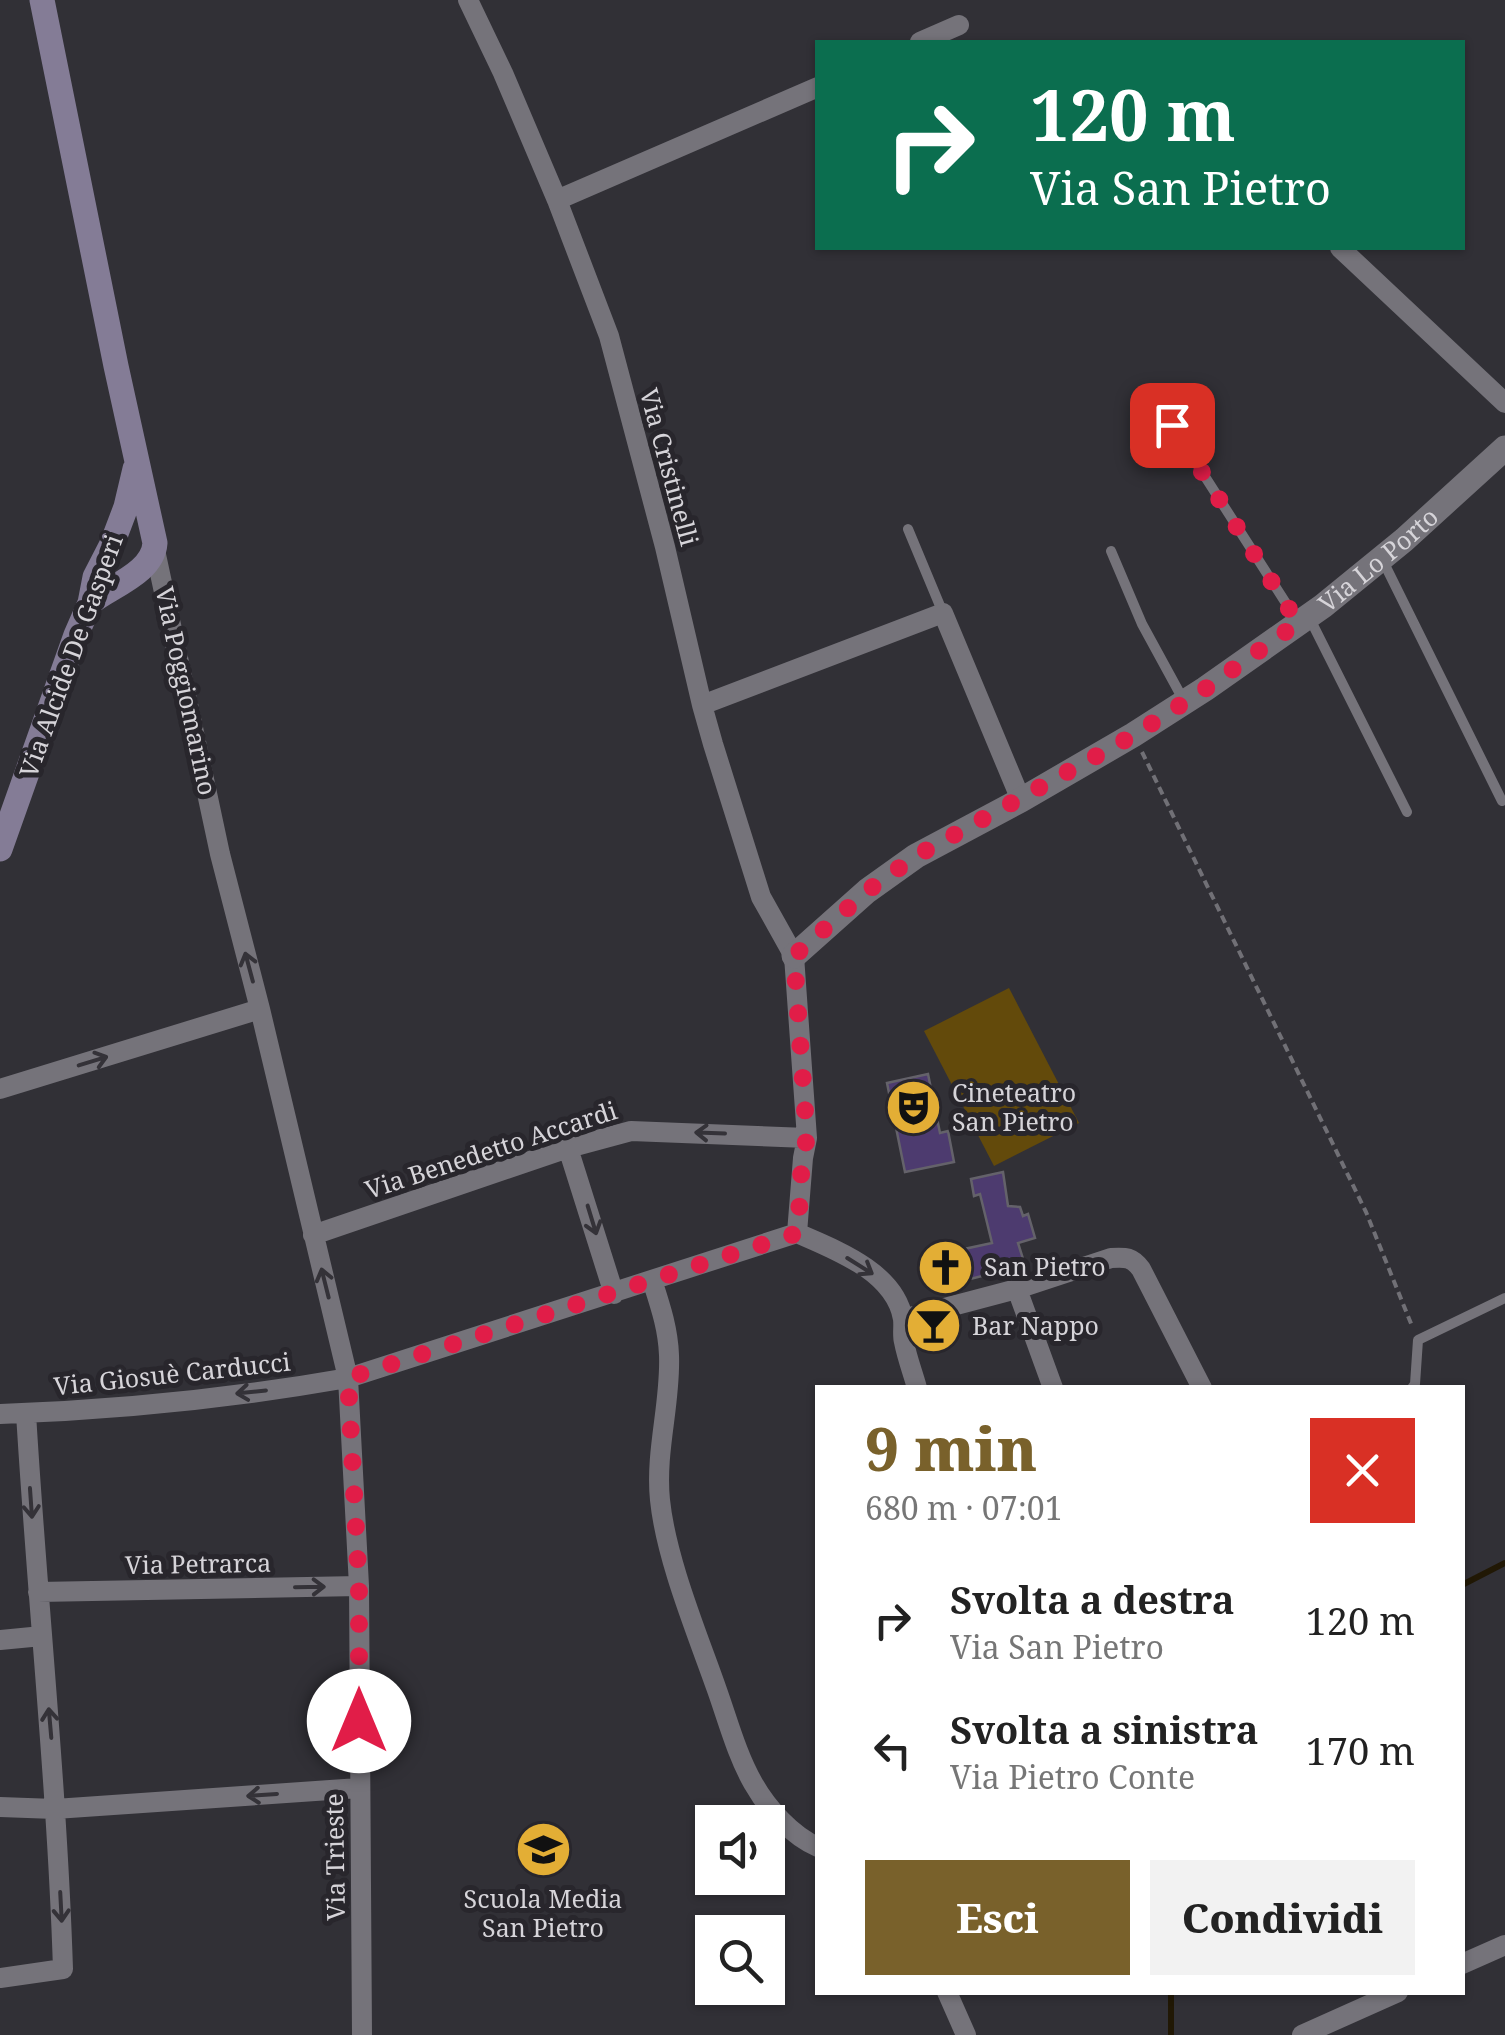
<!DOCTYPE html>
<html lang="it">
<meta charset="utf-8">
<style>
:root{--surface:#fff;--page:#f2f2f2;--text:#222;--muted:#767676;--accent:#79612b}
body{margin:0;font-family:"Noto Serif",serif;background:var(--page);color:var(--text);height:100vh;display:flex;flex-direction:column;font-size:38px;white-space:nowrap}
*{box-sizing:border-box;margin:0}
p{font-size:32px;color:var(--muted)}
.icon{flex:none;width:55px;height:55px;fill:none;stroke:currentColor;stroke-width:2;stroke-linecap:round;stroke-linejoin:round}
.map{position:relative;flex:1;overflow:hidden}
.panel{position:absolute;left:815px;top:1385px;width:650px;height:610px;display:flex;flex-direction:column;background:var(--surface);border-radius:0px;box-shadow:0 2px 8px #0004}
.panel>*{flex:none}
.hud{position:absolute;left:815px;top:40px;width:650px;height:210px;border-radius:0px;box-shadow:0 2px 8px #0004;background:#0b6e4f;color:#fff;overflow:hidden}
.buttons{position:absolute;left:695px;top:1805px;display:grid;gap:20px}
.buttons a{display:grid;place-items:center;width:90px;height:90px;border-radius:0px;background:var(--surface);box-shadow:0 2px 8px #0004;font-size:50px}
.pin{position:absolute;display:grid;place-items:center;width:85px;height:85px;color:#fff;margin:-42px;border-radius:20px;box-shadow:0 5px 15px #0006}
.me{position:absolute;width:110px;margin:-55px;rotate:0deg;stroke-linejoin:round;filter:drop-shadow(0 0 8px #0008)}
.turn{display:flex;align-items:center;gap:35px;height:210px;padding:0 50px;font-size:45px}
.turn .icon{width:130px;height:130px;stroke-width:2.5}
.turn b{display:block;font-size:70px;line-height:85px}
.round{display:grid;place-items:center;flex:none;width:105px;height:105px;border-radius:0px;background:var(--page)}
.summary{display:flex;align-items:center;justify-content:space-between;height:170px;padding:0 50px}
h1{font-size:60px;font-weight:800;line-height:75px;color:var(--accent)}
.cta{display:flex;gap:20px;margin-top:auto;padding:20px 50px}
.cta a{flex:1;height:115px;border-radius:0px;background:var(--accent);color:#fff;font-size:40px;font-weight:800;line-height:115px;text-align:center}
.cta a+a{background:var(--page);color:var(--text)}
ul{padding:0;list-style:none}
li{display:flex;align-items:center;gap:30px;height:130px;padding:0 50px}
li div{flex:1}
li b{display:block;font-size:38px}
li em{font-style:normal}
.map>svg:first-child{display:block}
.green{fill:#634a0b}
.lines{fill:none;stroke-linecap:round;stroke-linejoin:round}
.stream{stroke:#211805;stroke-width:6}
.building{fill:#4d3b6f;stroke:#64626a;stroke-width:2.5}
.path{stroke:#717076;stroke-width:4;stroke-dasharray:8 5;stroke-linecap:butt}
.service{stroke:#75737a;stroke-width:10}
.minor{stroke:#75737a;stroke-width:20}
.tertiary{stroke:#75737a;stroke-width:25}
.secondary{stroke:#847c96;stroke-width:25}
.oneway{stroke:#343238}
.route{stroke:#e11d48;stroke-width:18;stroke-dasharray:0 32.4}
.labels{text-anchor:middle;stroke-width:10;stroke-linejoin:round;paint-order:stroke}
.street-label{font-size:25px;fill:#d6d4d9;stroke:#28262c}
.poi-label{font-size:25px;fill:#d6d4d9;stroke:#28262c;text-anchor:start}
</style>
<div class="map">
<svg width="1505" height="2035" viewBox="0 0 1505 2035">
<rect width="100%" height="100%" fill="#313036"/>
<path class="green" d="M1009,988L1079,1123L994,1166L924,1031Z"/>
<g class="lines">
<path class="stream" d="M1462,1585L1505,1563
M1171,1992V2035"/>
</g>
<path class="building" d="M928,1074L940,1133L948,1131L954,1162L905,1172L887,1083Z
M1003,1172L1008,1206L1020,1207L1023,1216L1028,1214L1035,1238L1018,1243L1025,1265L943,1286L936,1255L992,1243L980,1194L974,1196L971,1179Z"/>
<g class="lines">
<path class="path" d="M1142,752L1366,1212L1412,1326"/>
<path class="service" d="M1172,425L1298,622
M908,529L943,613
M1111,551L1142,624L1184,701
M1382,559L1502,801
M1309,617L1407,812
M1412,1388L1415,1384L1418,1340L1505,1298"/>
<path class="minor" d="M468,0L503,73L557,200L609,336L665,547L702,705L713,744L761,897L794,956L807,1138L803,1158L797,1233
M920,42L959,25
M557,200L818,87
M1340,248L1505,403
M155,550L220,854L260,1009L348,1378L359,1586L362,2035
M702,705L943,613L1021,800
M0,1089L260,1009
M568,1148L614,1294
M313,1235L568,1148L631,1131L807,1138
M652,1280C660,1305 668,1328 669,1355C671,1403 655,1451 660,1500C666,1559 697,1633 717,1690C728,1721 737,1755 753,1783C767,1808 792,1836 818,1847
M1017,1289L1053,1388
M903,1319L1017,1289L1111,1258C1126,1257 1132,1257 1141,1269L1202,1388
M0,1414C116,1410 234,1398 348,1378L797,1233C836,1250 895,1272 903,1319C904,1327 902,1335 904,1342C907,1358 913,1373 917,1388
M38,1592L359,1586
M0,1640L42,1636
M0,1807L55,1809L359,1788
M1462,1964L1505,1945
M0,1978L63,1969C57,1783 37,1598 26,1413
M947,1992L966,2035
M1302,2035L1398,1992"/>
<path class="tertiary" id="s1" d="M794,956L867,891L916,856L1021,800L1133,735L1205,689L1323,606L1404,540L1505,448"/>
<path class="secondary" d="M42,0L116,366L155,543C153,573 111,586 90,603
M0,849L76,635L90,603L95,577L112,544L126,507L135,469"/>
</g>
<defs><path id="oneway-shaft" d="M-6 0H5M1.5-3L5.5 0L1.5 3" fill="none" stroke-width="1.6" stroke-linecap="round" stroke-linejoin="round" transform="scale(2.5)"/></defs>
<g class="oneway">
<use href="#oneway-shaft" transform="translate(249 967) rotate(-105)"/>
<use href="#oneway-shaft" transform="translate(93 1061) rotate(-17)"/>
<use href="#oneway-shaft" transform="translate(710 1133) rotate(-178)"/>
<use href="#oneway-shaft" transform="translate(592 1220) rotate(73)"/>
<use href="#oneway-shaft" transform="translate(860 1266) rotate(32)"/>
<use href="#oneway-shaft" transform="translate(325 1283) rotate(-104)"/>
<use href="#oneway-shaft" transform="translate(251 1392) rotate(174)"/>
<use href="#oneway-shaft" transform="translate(31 1503) rotate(86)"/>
<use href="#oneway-shaft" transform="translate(310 1587) rotate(-1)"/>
<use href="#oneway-shaft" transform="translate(50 1723) rotate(-95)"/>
<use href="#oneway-shaft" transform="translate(262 1795) rotate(176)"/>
<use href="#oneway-shaft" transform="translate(61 1907) rotate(87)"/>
</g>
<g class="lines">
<path class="route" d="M359,1721V1586L348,1378L798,1233L802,1158L807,1138L794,956L867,891L916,856L1134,735L1205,689L1298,623L1172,425"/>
</g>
<defs>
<symbol id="theatre-disc" viewBox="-11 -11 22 22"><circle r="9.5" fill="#e3ae35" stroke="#28262c"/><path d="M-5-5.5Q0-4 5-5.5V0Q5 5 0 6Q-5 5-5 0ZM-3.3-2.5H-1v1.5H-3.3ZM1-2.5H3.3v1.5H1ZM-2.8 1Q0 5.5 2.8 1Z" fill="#111"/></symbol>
<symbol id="church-disc" viewBox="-11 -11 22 22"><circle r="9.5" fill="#e3ae35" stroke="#28262c"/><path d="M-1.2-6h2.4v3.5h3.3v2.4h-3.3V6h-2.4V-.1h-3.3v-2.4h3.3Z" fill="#111"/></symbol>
<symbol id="bar-disc" viewBox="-11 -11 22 22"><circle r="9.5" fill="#e3ae35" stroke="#28262c"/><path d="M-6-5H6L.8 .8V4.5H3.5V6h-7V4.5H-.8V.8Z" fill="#111"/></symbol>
<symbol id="school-disc" viewBox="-11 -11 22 22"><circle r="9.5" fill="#e3ae35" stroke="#28262c"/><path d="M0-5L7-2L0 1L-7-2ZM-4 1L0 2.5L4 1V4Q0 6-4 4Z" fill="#111"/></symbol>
</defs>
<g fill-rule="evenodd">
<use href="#theatre-disc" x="882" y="1076" width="63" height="63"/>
<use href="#church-disc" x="914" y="1236" width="63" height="63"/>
<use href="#bar-disc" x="902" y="1294" width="63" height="63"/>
<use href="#school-disc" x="512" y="1818" width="63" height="63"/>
</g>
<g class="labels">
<g class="street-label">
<text transform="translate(669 467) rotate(75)" y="9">Via Cristinelli</text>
<text dy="9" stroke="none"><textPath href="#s1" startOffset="708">Via Lo Porto</textPath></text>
<text transform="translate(71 656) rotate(-70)" y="9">Via Alcide De Gasperi</text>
<text transform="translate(186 691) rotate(78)" y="9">Via Poggiomarino</text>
<text transform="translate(491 1150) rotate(-18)" y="9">Via Benedetto Accardi</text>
<text transform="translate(172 1374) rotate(-6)" y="9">Via Giosuè Carducci</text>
<text transform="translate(198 1564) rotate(-1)" y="9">Via Petrarca</text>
<text transform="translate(335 1857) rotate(-91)" y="9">Via Trieste</text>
</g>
<g class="poi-label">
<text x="952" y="1102">Cineteatro<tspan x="952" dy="29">San Pietro</tspan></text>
<text x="984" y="1276">San Pietro</text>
<text x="972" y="1335">Bar Nappo</text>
<text x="543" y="1908" text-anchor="middle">Scuola Media<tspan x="543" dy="29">San Pietro</tspan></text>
</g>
</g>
</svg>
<div class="buttons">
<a><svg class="icon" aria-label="sound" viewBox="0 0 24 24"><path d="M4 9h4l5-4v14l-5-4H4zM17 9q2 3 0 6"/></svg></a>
<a><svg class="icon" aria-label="search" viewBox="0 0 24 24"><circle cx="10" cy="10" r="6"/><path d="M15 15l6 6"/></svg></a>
</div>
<div class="pin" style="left:1172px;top:425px;background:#d93025"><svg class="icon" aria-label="arrive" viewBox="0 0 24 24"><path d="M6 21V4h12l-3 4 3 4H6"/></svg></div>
<svg class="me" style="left:359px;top:1721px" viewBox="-20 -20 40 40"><circle r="19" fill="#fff"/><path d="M0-13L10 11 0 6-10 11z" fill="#e11d48"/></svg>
<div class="hud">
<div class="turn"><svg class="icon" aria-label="right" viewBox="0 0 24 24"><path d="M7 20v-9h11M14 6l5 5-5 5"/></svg><div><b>120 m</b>Via San Pietro</div></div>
</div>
<section class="panel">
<div class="summary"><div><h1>9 min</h1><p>680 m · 07:01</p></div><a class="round" style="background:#d93025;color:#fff"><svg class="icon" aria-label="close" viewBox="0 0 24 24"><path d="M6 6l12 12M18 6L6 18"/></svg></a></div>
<ul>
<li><svg class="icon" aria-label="right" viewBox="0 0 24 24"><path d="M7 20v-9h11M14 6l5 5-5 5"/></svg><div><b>Svolta a destra</b><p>Via San Pietro</p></div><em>120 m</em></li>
<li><svg class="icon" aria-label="left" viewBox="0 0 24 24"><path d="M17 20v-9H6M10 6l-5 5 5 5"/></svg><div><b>Svolta a sinistra</b><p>Via Pietro Conte</p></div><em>170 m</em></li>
</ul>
<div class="cta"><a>Esci</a><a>Condividi</a></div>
</section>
</div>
